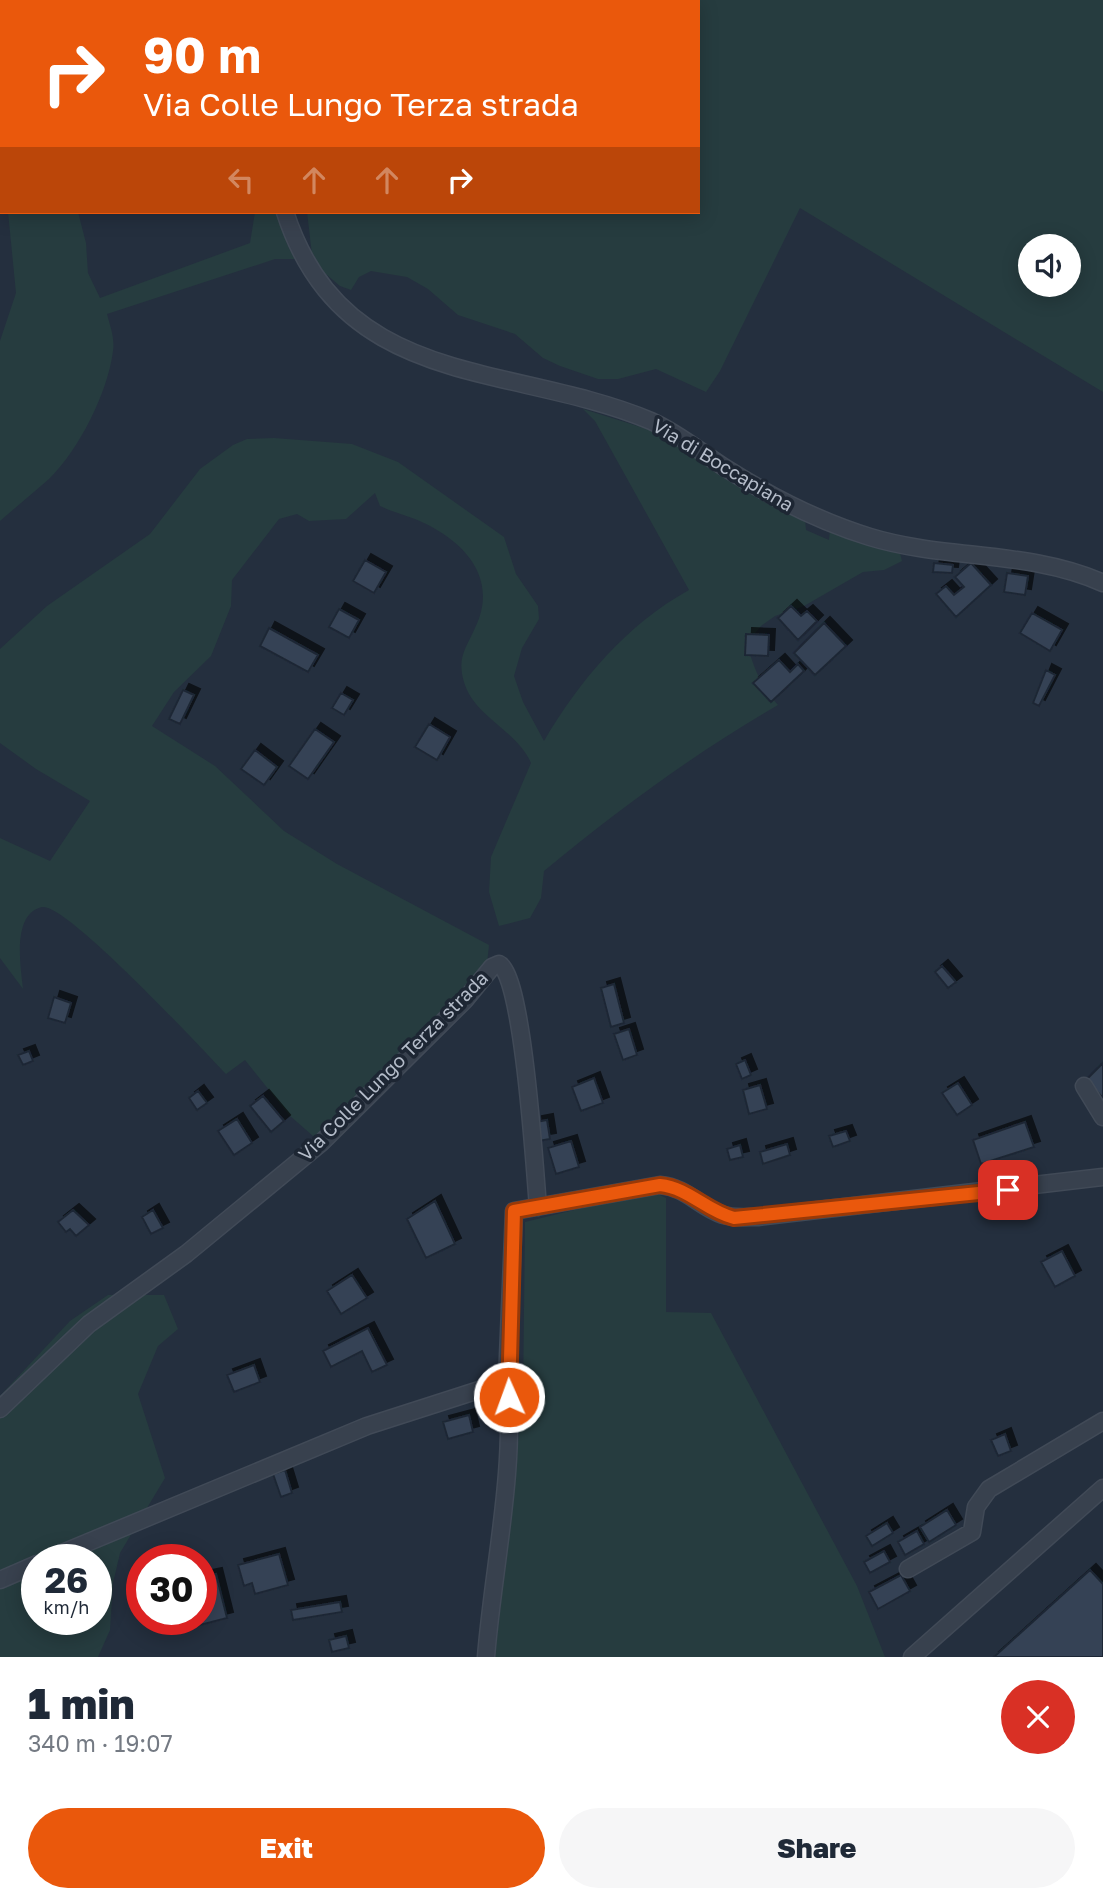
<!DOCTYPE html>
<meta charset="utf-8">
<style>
:root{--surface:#fff;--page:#f6f6f7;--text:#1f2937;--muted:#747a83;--accent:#ea580c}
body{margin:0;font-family:"Golos Text",sans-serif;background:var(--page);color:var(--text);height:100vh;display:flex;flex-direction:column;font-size:26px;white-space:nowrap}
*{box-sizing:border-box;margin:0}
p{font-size:23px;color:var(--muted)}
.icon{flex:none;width:38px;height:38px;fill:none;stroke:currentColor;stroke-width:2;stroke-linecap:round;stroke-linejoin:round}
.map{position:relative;height:1657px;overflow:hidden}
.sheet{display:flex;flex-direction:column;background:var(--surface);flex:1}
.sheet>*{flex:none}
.banner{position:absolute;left:0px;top:0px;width:700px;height:214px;box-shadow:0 4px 18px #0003;background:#ea580c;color:#fff;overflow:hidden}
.tools{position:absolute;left:1018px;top:234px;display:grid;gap:14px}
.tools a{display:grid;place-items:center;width:63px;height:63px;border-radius:50%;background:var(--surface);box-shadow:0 4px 18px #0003;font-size:35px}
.speed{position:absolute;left:21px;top:1544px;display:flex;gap:14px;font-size:35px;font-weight:700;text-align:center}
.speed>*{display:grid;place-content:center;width:91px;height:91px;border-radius:50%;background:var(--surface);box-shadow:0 4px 18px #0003;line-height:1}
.speed small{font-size:18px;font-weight:400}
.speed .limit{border:10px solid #d22;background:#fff;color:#111}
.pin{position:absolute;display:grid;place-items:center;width:60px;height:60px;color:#fff;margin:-30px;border-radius:14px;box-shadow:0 4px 10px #0006}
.me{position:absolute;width:77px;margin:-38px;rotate:358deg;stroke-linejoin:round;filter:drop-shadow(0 0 5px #0008)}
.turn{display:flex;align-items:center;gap:24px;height:147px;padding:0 28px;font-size:32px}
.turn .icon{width:91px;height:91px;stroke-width:2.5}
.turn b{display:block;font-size:49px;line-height:60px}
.lanes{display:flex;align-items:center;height:66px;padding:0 28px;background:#0003;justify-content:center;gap:35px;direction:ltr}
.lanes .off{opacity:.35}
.round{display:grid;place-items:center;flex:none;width:74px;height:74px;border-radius:37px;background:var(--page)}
.overview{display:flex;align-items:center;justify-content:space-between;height:119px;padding:0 28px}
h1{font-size:42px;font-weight:800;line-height:52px}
.cta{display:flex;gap:14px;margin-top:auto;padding:14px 28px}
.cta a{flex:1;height:80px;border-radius:42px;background:var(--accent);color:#fff;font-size:28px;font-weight:800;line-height:80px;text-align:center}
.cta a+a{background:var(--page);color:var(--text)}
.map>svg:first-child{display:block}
.green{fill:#263c3f;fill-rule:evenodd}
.building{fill:#364354;stroke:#1f2835;stroke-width:2;filter:url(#shadow)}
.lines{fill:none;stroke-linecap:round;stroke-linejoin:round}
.minor-casing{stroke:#414a57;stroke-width:19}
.minor{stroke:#38414e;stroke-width:16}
.route-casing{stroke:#983908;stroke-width:18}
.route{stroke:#ea580c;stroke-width:12}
.labels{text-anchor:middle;stroke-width:7;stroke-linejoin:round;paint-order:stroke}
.street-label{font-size:19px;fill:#b4bcc9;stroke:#1d2633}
</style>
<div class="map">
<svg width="1103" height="1657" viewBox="0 0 1103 1657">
<defs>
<filter id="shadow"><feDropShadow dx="6" dy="-6" stdDeviation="0" flood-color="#0009"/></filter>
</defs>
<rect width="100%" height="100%" fill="#242f3e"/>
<path class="green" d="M421,0H1103V392L800,208L720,371L706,392L656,369L618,379H598L560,366L543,358L515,334L458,315L428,289L407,277L371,271L359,277L351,290L340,286L313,263L307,212H698V2H418ZM1031,247H1069V285H1031Z
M8,212H78L86,243L88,273L100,298L250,243L255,212H279L287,244L295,259H275L107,314C110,326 115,338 113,351C108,392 79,450 49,479C33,493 16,507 0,521V341L16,293Z
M583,409L663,434L775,506L805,520L806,530L829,540L830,530L900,553L902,561L884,570L863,572L804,606L775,616L761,626L747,643C753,667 761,686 778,705C695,753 618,810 544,871L541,898L530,918L499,926L489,892L491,857L531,763C517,730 474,717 464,682C457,658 465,650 475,628C498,581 468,544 424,523C410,516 394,513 380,506L375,493L346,519L309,521L297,514L279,519L232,580L231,606L211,656L174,692L152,726L215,766L284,831L337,864L489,945L486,974L321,1143L289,1115L245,1060L226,1074C203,1050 66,902 42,907C11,914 21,968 23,989L0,958V838L50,861L90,801L36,769L0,743V649L47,606L150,534L200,469L233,445L247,439L274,438L352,444L398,462L504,537L516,574L538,606L539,619L522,648L514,676L523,702L544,741C579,681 627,624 689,590L595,421Z
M652,1191L666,1198V1312L711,1313L857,1586L885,1657H495L523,1396L525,1222Z
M108,1295H164L178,1329L158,1346L138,1394L165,1478L120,1553L113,1583L110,1630L98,1657H0V1396L70,1321ZM37,1559H96V1619H37Z"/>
<path class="building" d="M365,560L386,572L374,593L353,581Z
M934,563L953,565L952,573L933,572Z
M971,563L991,585L956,617L936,594L946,586L954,595L964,587L955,577Z
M1007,573L1028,576L1025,595L1004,592Z
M791,606L801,616L807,611L817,621L798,640L778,618Z
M339,609L359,620L349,638L329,627Z
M1032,613L1062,630L1050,651L1020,633Z
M824,623L846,646L815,675L794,653Z
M269,628L318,655L308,672L260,646Z
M746,634L769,635L768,656L745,655Z
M779,660L790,672L798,664L804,671L771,702L753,683Z
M1046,670L1055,675L1039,706L1033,703Z
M183,690L194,695L180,724L169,719Z
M341,693L353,700L344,715L332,708Z
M429,724L450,737L437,760L415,747Z
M315,729L334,742L308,779L289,766Z
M255,750L277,767L264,785L241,769Z
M942,966L956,982L948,988L935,972Z
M614,984L624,1023L611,1027L601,988Z
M54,997L71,1003L65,1023L48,1018Z
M629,1029L637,1055L623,1060L614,1034Z
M29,1051L33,1061L23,1065L18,1055Z
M745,1060L751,1075L742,1079L736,1064Z
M1103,1063V1098L1086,1080Z
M594,1078L603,1103L581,1111L572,1087Z
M958,1083L972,1105L957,1115L942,1093Z
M760,1085L767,1109L749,1114L743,1090Z
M198,1091L207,1103L197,1110L189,1098Z
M263,1096L284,1121L271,1132L250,1106Z
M237,1119L252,1143L234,1155L218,1131Z
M547,1120L550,1139L538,1141L536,1122Z
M1025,1122L1034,1147L981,1164L973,1140Z
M846,1131L850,1141L833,1147L829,1136Z
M571,1141L579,1167L556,1174L548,1148Z
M787,1144L790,1155L763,1164L760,1152Z
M740,1145L743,1157L730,1160L727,1149Z
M435,1201L455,1244L426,1258L407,1219Z
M73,1210L89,1225L76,1236L70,1229L66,1232L58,1222Z
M153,1210L163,1228L151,1234L142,1217Z
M1062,1251L1075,1276L1055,1287L1041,1262Z
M352,1275L367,1298L341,1314L327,1291Z
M368,1328L387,1365L372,1372L362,1351L331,1367L323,1351Z
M254,1365L260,1382L234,1392L227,1375Z
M469,1415L473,1432L448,1439L443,1422Z
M1005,1434L1011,1451L998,1456L991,1440Z
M285,1470L292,1493L281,1497L273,1474Z
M947,1510L956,1525L929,1542L920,1527Z
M887,1523L893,1533L872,1546L866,1536Z
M917,1531L924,1544L905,1555L898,1542Z
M884,1551L890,1562L870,1573L864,1562Z
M279,1554L288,1585L255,1594L252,1583L244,1586L238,1565Z
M1090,1570L1103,1584V1657H994Z
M216,1574L227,1618L196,1626L194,1619H201V1577Z
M901,1575L910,1591L878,1609L869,1592Z
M340,1602L342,1612L293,1620L291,1610Z
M346,1636L349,1648L332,1652L329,1640Z"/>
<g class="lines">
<defs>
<path id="minor" d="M237,0L238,2
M285,212C343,391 511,362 651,421C678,433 702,453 727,469C773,498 818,521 870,537C945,560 1030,550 1103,583
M1084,1086L1103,1117
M0,1409L89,1324L186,1254L321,1143L465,1000L492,967L499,964C523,974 535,1173 538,1207
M48,1559L367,1426L507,1381L514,1211L660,1185C683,1187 694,1201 714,1211C728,1219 742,1217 758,1217L1103,1177
M908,1569L972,1532L976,1507L989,1489L1103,1421
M0,1580L37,1564
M486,1657C493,1568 516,1469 507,1381
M912,1657L1103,1488"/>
</defs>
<use href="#minor" class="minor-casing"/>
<use href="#minor" class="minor"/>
</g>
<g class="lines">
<defs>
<path id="route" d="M509,1397L514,1211L660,1185C689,1188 706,1211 734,1218L1008,1190"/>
</defs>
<use href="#route" class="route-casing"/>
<use href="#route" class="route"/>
</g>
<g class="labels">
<g class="street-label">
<text transform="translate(723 465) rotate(31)" y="7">Via di Boccapiana</text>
<text transform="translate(393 1066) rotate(-45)" y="7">Via Colle Lungo Terza strada</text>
</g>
</g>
</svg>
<div class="tools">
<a><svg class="icon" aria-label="sound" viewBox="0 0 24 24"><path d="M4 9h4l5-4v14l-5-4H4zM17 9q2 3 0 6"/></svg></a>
</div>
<div class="speed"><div>26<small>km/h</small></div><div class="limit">30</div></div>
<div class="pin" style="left:1008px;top:1190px;background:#d93025"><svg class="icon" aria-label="arrive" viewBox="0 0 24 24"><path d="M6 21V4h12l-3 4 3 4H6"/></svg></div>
<svg class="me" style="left:509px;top:1397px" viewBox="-20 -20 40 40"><circle r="17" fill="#ea580c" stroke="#fff" stroke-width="3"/><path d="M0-11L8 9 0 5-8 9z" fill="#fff"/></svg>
<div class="banner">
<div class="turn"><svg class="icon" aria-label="right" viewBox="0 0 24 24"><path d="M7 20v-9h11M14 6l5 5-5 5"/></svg><div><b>90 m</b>Via Colle Lungo Terza strada</div></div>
<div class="lanes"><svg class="icon off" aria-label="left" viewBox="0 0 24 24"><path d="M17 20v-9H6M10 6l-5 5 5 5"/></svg><svg class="icon off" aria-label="ahead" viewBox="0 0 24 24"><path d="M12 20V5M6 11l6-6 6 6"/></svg><svg class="icon off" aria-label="ahead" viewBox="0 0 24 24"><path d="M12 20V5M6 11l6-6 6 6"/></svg><svg class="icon" aria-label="right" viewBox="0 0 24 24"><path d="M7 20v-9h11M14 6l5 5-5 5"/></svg></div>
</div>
</div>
<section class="sheet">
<div class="overview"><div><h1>1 min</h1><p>340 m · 19:07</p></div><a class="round" style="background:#d93025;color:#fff"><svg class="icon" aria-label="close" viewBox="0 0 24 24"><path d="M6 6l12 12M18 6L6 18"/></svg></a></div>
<div class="cta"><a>Exit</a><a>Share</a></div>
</section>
